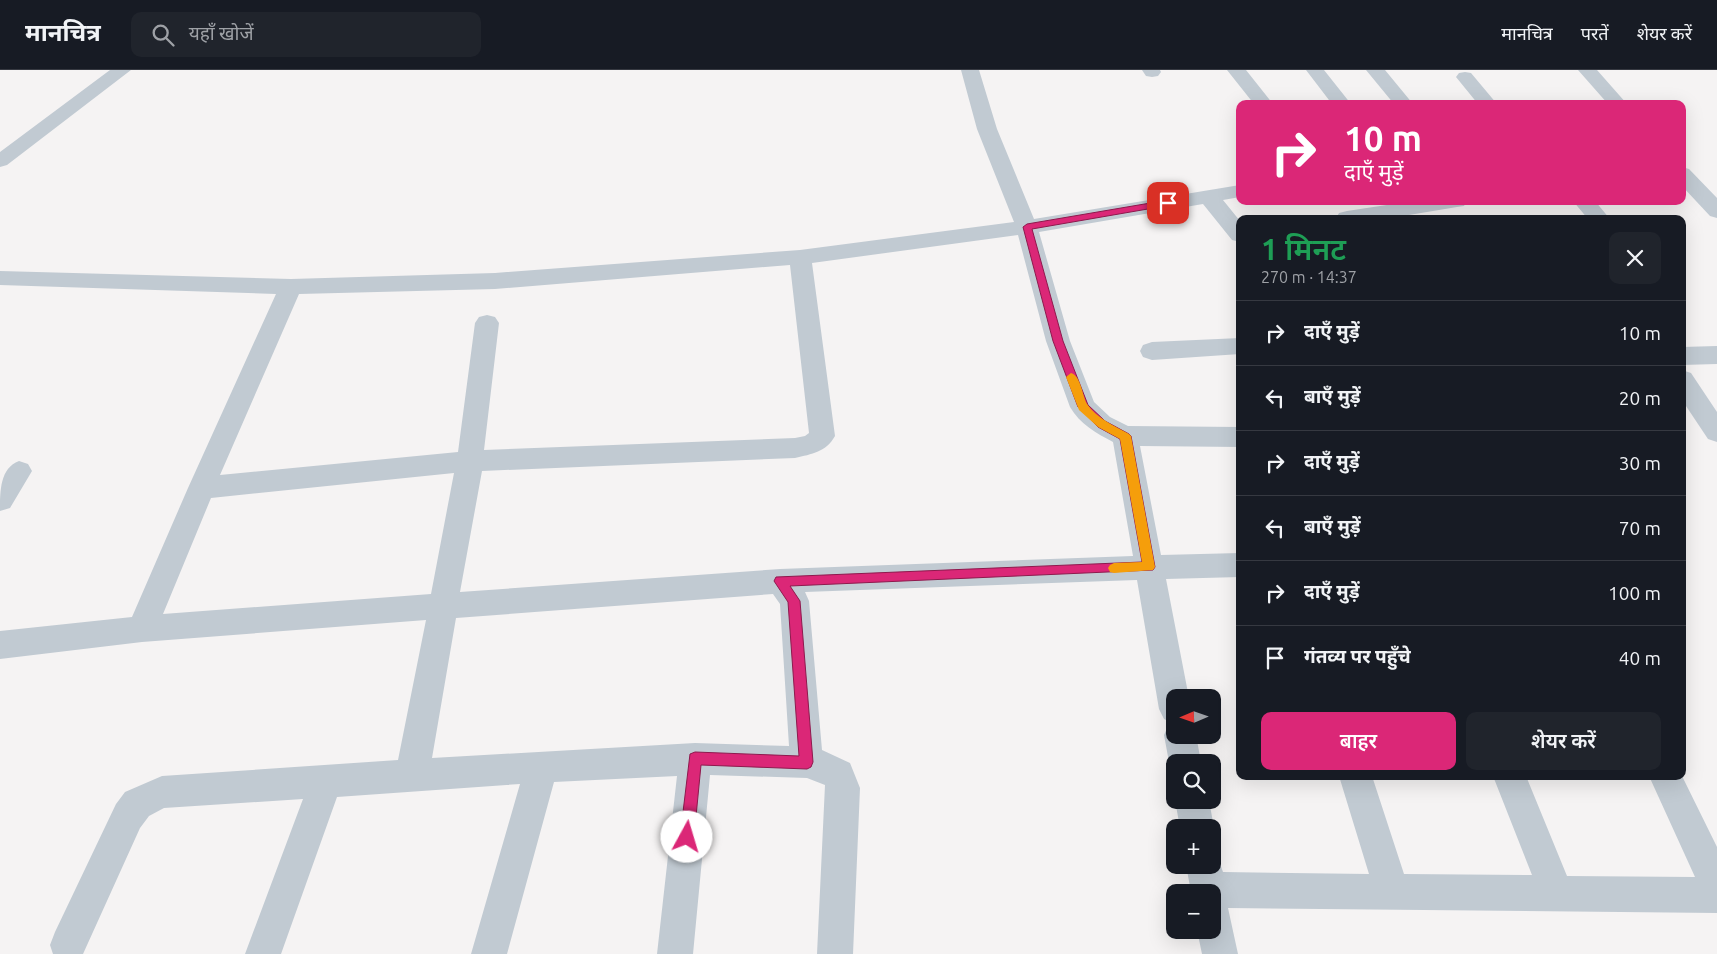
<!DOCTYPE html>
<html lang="hi">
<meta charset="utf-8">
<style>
:root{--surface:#171b24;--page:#20242c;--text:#f1f3f6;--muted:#9ea1a6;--line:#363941;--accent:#db2777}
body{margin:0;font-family:Ubuntu,"Noto Sans Devanagari",sans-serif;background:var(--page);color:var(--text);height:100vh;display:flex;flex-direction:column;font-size:19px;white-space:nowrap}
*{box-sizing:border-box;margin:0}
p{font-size:16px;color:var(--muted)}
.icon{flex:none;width:28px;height:28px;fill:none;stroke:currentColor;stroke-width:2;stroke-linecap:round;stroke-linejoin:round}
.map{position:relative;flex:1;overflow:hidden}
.details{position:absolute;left:1236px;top:145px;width:450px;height:565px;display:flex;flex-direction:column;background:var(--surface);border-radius:10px;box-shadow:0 5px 20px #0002}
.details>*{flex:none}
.top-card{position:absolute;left:1236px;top:30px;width:450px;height:105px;border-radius:10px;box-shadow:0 5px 20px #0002;background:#db2777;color:#fff;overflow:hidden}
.needle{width:32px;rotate:268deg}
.tools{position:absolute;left:1166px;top:619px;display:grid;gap:10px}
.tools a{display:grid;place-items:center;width:55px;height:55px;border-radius:10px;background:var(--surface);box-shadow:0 5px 20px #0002;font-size:25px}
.pin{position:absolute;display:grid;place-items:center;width:42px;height:42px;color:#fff;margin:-21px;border-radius:10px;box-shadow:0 2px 8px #0006}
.me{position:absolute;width:55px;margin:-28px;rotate:6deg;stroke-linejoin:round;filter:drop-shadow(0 0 4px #0008)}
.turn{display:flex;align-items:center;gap:18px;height:105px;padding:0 25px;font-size:22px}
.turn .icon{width:65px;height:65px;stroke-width:2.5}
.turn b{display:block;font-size:35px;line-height:42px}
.round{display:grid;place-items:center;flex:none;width:52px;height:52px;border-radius:10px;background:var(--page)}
.summary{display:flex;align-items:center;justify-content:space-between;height:85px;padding:0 25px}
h1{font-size:30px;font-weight:600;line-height:38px;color:#1e9e55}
.primary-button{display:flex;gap:10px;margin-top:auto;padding:10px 25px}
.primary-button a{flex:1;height:58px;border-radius:10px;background:var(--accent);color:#fff;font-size:20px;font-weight:600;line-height:58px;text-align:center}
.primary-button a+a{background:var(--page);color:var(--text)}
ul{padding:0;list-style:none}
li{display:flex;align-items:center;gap:15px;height:65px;padding:0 25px;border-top:1px solid var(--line)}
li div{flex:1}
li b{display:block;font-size:19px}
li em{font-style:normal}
header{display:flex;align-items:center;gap:30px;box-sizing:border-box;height:70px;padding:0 25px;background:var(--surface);border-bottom:1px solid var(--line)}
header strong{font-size:24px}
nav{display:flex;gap:28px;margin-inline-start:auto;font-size:18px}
.search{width:350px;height:45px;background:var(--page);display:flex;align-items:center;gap:12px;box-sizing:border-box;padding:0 18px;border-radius:10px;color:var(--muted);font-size:19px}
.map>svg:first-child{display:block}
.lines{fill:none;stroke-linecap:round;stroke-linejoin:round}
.minor{fill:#c1cad2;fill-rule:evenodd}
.route{fill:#db2777;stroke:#8e194d}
.slow{fill:#f59e0b}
</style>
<header>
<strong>मानचित्र</strong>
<div class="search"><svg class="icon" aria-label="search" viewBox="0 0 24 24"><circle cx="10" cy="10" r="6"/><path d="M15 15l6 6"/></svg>यहाँ खोजें</div>
<nav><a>मानचित्र</a><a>परतें</a><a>शेयर करें</a></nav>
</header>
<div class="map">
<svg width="1717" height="884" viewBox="0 0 1717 884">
<rect width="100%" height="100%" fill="#f5f3f3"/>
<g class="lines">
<path class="minor" d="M110,0H131L7,95L0,97V82Z
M961,0H979L997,59L1034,149L1240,115V127L1223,130L1240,151V172L1232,170L1203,134L1039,162L1070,271L1094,332L1110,347L1128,356L1240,357V377L1140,376L1161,485L1240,483V507L1166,509L1189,628H1175V665H1196L1201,692H1175V704L1169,692L1164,665L1169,654L1172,653L1164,649L1159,639L1137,510L805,522L809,531L822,680L850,693L860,718L853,884H817L825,715L807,708L710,705L693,884H657L677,706L554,712L507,884H471L520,714L337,727L281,884H245L303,729L164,738L149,746L140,758L83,884H53L50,875L55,862L116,734L125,722L162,706L398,690L426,550L142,572L0,589V561L132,547L188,418L276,224L0,215V201L291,209L495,203L800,180L1014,152L977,59ZM1018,165L1046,271L1070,337C1080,354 1096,363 1113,372L1133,486L780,499L460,522L482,401L795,388C812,384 826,382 835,366L812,193ZM790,195L809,363L805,366L795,368L484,380L499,253L495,247L487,245L479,247L475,253L458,382L220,405L299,224L495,219ZM454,403L431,524L163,544L211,428ZM773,524L780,534L789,676L695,673L432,688L456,548Z
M1142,0H1160L1161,2L1158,6L1152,7L1146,6Z
M1227,0H1246L1273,34H1254Z
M1306,0H1324L1351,34H1332Z
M1366,0H1385L1413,34H1394Z
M1578,0H1597L1627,34H1608Z
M1465,2L1471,3L1497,34H1478L1456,7L1459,3Z
M1682,97L1689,99L1717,128V148L1710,146L1682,116Z
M1413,131H1467L1464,136L1457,137L1385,149L1336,148L1339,143L1347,141Z
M1573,131H1595L1610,149H1588Z
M1240,268V284L1152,290L1143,287L1140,281L1143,275L1152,272Z
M1717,276V294L1682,295V277Z
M1682,300L1691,303L1717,342V372L1708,369L1682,330Z
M19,391L28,394L32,401L10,438L0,441C0,421 0,398 19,391Z
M1339,706H1372L1404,804L1532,805L1493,706H1526L1567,806L1695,807L1649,706H1682L1717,777V843L1228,838L1238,884H1202L1197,860H1212V822H1191L1186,795H1212V781L1216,783L1223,802L1369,804Z
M1175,730H1209L1214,758L1212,762V758H1180Z"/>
</g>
<path class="route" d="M1168,130L1173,133L1171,135L1032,159L1063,271L1088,335L1105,351L1129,364L1131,366L1155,497L1153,500L790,516L800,531L813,692L811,697L807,699L701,695L694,767L692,772L687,774L682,772L680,767L690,684L695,682L799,686L788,532L774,511L776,507L1142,492L1120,369L1098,357L1078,337L1053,271L1023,157L1027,154Z"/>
<path class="slow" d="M1071,303C1081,306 1082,325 1087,334C1096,348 1115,356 1129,364L1131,366L1155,497L1153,500L1114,503L1110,502L1108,498L1110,495L1114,493L1142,492L1120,369L1098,357L1079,340L1066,307Z"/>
</svg>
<div class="tools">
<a><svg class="needle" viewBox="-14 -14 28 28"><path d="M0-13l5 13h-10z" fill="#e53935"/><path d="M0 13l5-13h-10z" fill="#9ea1a6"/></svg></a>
<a><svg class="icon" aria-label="search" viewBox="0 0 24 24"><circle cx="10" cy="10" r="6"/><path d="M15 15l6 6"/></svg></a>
<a>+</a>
<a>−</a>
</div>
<div class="pin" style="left:1168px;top:133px;background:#d93025"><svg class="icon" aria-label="arrive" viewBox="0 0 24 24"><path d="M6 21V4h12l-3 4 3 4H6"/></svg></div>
<svg class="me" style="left:687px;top:767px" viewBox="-20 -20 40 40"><circle r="19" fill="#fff"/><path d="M0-13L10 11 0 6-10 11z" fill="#db2777"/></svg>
<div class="top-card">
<div class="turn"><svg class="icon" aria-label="right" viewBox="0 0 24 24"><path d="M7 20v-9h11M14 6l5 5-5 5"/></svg><div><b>10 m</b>दाएँ मुड़ें</div></div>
</div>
<section class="details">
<div class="summary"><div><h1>1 मिनट</h1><p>270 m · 14:37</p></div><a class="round"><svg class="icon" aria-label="close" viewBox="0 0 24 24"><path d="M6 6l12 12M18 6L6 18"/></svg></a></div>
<ul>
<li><svg class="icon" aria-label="right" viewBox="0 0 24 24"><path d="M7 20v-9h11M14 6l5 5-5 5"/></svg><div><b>दाएँ मुड़ें</b></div><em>10 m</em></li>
<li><svg class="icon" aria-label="left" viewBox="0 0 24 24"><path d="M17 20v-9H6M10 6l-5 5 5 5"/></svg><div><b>बाएँ मुड़ें</b></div><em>20 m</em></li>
<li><svg class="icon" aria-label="right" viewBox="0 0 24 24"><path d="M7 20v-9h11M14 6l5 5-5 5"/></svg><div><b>दाएँ मुड़ें</b></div><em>30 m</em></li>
<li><svg class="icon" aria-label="left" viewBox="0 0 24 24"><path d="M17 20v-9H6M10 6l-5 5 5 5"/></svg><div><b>बाएँ मुड़ें</b></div><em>70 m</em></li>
<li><svg class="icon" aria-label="right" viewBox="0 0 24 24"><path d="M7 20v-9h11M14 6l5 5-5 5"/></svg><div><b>दाएँ मुड़ें</b></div><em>100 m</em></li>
<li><svg class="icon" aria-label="arrive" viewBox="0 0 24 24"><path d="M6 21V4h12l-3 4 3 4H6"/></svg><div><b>गंतव्य पर पहुँचे</b></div><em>40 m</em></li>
</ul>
<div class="primary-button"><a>बाहर</a><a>शेयर करें</a></div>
</section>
</div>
